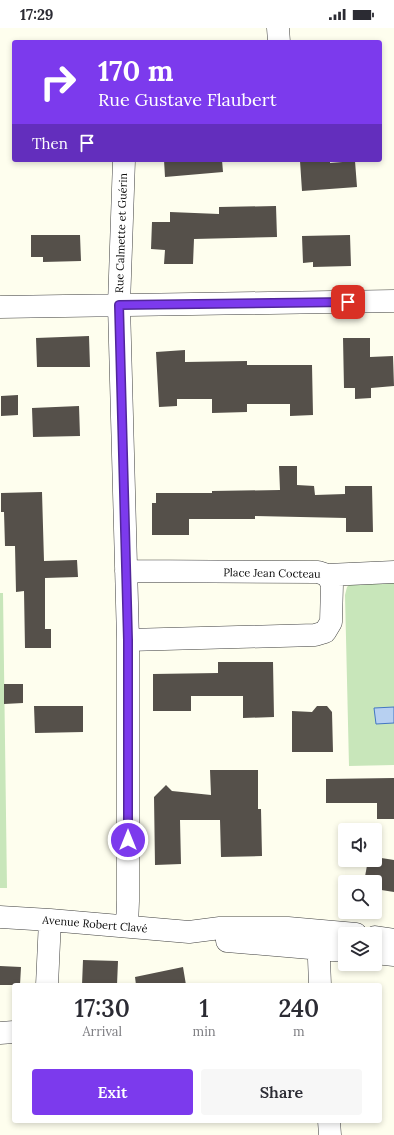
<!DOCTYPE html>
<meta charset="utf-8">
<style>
:root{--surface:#fff;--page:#f7f7f7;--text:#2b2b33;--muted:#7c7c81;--accent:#7c3aed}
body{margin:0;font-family:Lora,serif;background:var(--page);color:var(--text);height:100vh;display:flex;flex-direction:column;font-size:15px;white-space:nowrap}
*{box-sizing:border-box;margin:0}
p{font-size:13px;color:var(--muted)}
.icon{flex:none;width:22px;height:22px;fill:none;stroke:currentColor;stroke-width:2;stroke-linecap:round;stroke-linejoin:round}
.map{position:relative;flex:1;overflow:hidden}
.side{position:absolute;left:12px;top:955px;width:370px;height:140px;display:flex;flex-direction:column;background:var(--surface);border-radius:4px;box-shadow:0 2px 6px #0003}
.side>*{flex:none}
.guide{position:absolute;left:12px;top:12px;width:370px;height:122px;border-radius:4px;box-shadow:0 2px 6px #0003;background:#7c3aed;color:#fff;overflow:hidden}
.fabs{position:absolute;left:338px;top:795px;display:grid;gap:8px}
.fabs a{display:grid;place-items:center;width:44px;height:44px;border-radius:4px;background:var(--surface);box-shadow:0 2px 6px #0003;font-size:20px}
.pin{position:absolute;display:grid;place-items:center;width:34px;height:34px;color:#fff;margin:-17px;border-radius:8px;box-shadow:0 2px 6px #0006}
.me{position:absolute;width:44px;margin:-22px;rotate:0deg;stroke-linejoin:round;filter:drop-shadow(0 0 3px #0008)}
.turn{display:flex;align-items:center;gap:14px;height:84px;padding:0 20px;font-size:18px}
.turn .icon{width:52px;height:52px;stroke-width:2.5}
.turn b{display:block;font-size:28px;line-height:34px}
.then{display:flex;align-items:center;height:38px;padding:0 20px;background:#0003;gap:8px;font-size:15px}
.eta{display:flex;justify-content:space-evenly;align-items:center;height:68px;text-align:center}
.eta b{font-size:24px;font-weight:600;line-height:28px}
.cta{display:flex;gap:8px;margin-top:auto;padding:8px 20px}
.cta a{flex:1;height:46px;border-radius:4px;background:var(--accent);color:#fff;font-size:16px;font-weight:600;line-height:46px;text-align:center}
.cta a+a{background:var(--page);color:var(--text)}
.status{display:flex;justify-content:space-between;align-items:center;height:28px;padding:0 20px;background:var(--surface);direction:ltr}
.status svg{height:11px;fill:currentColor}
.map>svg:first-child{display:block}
.green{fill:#c8e6ba}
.water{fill:#b7d0f1;stroke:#4376c3}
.building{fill:#55504a}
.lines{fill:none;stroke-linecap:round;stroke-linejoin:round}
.minor-casing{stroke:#404040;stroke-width:23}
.minor{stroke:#fff;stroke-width:22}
.route-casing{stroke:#51269a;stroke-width:10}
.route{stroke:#7c3aed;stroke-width:7}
.labels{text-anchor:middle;stroke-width:4;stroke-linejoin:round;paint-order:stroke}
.street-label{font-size:11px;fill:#0d0d0d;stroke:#fff}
</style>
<div class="status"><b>17:29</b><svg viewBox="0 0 49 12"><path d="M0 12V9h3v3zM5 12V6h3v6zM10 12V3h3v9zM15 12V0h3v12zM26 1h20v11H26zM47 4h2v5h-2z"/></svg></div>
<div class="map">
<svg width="394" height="1107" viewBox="0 0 394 1107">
<rect width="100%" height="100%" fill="#fefeee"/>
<path class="green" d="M351,555H394V737L349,738L345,567L347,559Z
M0,565H3L7,860H0Z"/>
<path class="water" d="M394,679V695L376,696L374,680Z"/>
<path class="building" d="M164,132H222L223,144L165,149Z
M311,132H330V135L355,133L357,159L302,163L300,133Z
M276,178L277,209L194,211L193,236H164L165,222L151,221L152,194H170V184L219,186V179Z
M31,207H80L81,233L43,234V229H31Z
M350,207L351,238L313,239V234L303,235L302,208Z
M89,308L90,339H37L36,310Z
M343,310H370V329L393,328L394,358L371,360V370L355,371V360H344Z
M185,322V334L247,333V337H312L313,387L290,388V376H247V384L212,385V371H177V378L159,379L156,324Z
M18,367V387L1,388V368Z
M79,378L80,408L33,409L32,380Z
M279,438H297V457L314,458L315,467L345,466V458H372L373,504H346V490L255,488V491H189V507H152V475H156V465H212V463L280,462Z
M42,464L44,533L77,532L78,549L45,550V601H51V620H25L24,563L16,564L15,518H5L4,484H1V465Z
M218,634H273L274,689L243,690V668H191V683H153V646L218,645Z
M4,656H23V675L4,676Z
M34,678H83V704L35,705Z
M317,678H327L332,684L333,724H292V683L312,684Z
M210,742H258V781H261L262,828L221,829L220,792H180L181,836L155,837L154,769L166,757L172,763L211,767Z
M394,750V791H377V775H326V751Z
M375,829L394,832V864L375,861V854H364L368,832H375Z
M83,932L118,933L117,957H82Z
M0,938L21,939L20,957H0Z
M183,939L186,957H136L135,949Z"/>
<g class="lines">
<defs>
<path id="minor" d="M278,0L279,14
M124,132L119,277L128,612V873L127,898
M0,279L394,273
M126,543L318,544L327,547L332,556L331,594L325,604L315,607L128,612
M327,547L394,544
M0,889L50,892L189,904L220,900H288L356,906
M375,909L394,912
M227,913L345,923
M375,925L394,927
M47,957L50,892
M320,957L319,931L321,906
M0,1005L14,1004
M329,1093L330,1107"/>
</defs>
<use href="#minor" class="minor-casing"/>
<use href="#minor" class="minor"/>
</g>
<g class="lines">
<defs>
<path id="route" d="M128,812V612L119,277L348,274"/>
</defs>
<use href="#route" class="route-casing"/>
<use href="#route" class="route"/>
</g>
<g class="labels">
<g class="street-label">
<text transform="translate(121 205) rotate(-88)" y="4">Rue Calmette et Guérin</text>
<text transform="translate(272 545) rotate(1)" y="4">Place Jean Cocteau</text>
<text transform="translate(95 896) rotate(5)" y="4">Avenue Robert Clavé</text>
</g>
</g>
</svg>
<div class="fabs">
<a><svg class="icon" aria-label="sound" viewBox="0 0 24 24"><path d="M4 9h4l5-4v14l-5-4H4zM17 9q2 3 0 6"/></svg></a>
<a><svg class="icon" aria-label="search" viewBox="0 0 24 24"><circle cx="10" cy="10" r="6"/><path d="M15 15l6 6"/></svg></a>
<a><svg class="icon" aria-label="layers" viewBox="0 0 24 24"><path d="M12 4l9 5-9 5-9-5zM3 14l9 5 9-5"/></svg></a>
</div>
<div class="pin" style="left:348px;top:274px;background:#d93025"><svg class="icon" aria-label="arrive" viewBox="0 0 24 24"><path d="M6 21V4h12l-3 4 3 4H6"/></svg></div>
<svg class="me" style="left:128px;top:812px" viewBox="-20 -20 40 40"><circle r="17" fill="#7c3aed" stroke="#fff" stroke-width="3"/><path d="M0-11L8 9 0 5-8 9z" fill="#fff"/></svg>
<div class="guide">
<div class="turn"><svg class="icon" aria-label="right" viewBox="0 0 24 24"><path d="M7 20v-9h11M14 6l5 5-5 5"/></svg><div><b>170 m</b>Rue Gustave Flaubert</div></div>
<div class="then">Then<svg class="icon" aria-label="arrive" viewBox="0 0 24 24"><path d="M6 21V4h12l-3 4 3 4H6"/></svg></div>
</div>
<section class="side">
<div class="eta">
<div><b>17:30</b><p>Arrival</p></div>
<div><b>1</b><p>min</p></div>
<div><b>240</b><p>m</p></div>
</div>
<div class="cta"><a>Exit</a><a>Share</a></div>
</section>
</div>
